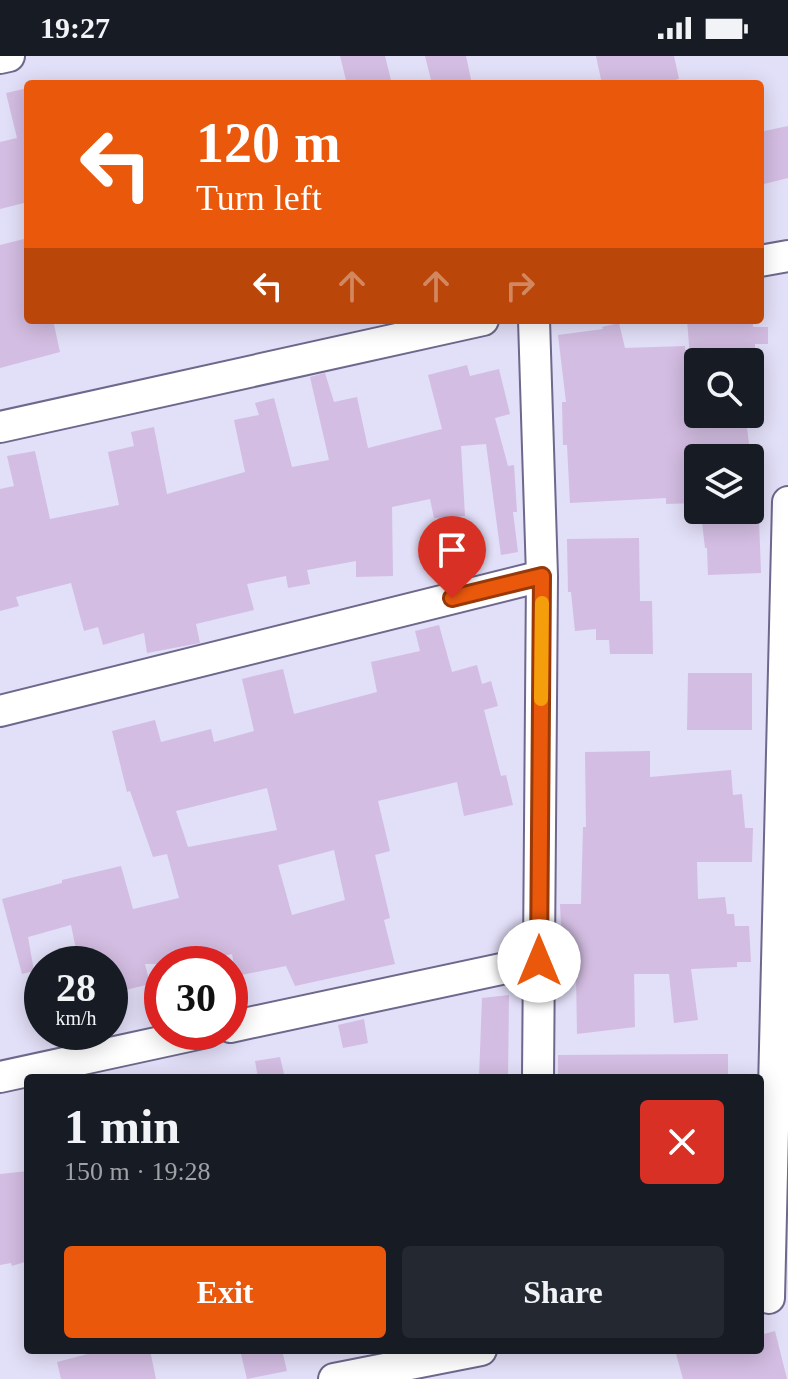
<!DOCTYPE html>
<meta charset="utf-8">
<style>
:root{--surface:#171b24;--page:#242831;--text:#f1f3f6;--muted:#9ea1a6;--accent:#ea580c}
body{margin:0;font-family:Georgia,serif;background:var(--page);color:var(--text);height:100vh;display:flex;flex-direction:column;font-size:30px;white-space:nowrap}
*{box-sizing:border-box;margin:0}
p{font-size:26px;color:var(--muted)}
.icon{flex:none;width:44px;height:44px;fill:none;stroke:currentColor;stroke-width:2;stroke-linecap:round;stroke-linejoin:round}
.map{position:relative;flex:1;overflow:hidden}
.sheet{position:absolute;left:24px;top:1018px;width:740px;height:280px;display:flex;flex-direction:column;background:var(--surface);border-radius:8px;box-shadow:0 4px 20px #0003}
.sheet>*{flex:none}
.banner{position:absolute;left:24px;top:24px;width:740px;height:244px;border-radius:8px;box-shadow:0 4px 20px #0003;background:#ea580c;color:#fff;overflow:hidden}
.fabs{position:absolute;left:684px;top:292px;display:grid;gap:16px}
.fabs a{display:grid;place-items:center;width:80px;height:80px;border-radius:8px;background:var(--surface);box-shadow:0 4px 20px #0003;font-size:40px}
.speed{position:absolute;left:24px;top:890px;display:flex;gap:16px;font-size:40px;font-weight:700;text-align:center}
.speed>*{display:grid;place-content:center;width:104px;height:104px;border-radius:50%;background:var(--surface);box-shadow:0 4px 20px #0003;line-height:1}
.speed small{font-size:20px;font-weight:400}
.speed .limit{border:12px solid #d22;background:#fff;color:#111}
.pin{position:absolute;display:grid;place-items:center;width:68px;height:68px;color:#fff;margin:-82px -34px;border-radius:50% 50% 50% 0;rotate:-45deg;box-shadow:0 0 8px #0007}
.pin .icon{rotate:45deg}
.me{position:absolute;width:88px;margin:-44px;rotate:0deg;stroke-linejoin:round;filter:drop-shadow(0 0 6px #0008)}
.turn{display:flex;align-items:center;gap:28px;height:168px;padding:0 40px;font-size:36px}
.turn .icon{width:104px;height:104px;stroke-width:2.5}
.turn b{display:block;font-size:56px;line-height:68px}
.lanes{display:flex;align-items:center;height:76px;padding:0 40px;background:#0003;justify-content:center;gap:40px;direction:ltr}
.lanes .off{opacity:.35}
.round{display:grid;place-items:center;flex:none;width:84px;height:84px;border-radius:8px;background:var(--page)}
.headline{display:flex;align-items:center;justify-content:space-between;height:136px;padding:0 40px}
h1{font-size:48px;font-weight:600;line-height:60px}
.primary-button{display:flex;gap:16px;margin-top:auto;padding:16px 40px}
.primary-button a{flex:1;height:92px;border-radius:8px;background:var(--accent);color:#fff;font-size:32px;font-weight:600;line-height:92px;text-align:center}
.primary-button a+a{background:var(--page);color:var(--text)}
.status{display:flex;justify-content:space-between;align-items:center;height:56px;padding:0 40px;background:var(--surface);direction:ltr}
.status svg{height:22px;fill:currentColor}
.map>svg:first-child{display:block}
.building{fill:#d3bde2;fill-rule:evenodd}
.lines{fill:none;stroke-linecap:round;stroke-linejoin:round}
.minor-casing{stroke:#6d688c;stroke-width:34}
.minor{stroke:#fff;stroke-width:30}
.route-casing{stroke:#983908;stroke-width:20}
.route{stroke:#ea580c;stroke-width:14}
.slow{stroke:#f59e0b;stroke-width:14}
</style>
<div class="status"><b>19:27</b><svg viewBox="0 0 49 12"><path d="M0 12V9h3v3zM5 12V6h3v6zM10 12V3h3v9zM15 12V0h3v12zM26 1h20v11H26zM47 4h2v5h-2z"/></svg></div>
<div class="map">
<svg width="788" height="1323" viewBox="0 0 788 1323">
<rect width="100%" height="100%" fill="#e2dff8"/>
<path class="building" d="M340,0H385L392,28H347Z
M425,0H466L472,28H432Z
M596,0H674L679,23L658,28H602Z
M28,32V146L0,153V86L17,82L6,37Z
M788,70V122L760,129V76Z
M28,182V264H53L60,296L0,312V189Z
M687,264H753V271H768V288H755V297L690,301Z
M619,267L625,292L685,290L687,342L698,340V358H745L751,402H698V447L666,448V442L570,447L567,389H563L562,346H566L558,279L603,273L602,271Z
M467,309L470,320L499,313L510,358L495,362L508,410L514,409L517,456H513L518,496L501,499L486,388L461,390L465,460L434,462L430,443L392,451L393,520L356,521V505L307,514L310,528L288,532L286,520L247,528L254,554L196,568L200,587L147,597L144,577L103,589L98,571L84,575L71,527L16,541L19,550L0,555V433L14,430L7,400L35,395L50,463L119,449L108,396L134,390L131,376L154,371L167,438L245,416L234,364L259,359L255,347L274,342L292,411L329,404L310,321L325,317L334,346L357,341L368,392L442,373L428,319Z
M759,464L761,517L708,519L707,492H705L702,466Z
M639,482L640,545H652L653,598H610L609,584H596V573L575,575L571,536H568L567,483Z
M439,569L452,616L477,609L482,628L491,625L498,650L484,654L501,720L506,719L513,749L464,760L457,726L378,745L390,795L375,799L390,862L384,864L395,908L295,930L286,910L236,920L232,898L191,908H145L150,928L110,938V908H79L71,869L28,881L34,915L22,918L2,843L62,827V824L121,810L133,853L179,842L167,798L153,801L130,735L127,736L112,675L155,664L161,686L211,673L214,686L254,675L242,623L283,613L294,658L377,636L371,606L420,595L415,575ZM267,732L277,774L188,791L176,755ZM334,794L345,844L292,859L278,809Z
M688,617H752V674H687Z
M650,695V721L731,714L733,739L742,738L745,772H753L752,806H697L698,843L725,841L727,858H734L735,870H749L751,906H737V911L691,913L698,964L674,967L669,918H634L635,971L577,978L576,917H557V891H562L560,848H581L583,771H586L585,696Z
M509,939L508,1022H479L482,942Z
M364,963L368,987L343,992L338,969Z
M728,998V1022H558V999Z
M280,1001L285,1022H258L255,1005Z
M28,1115V1205L12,1210L11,1207L0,1209V1118Z
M775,1275L787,1323H683L675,1294H760V1279Z
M103,1294H150L156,1323H61L57,1306Z
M240,1294H282L287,1315L247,1323Z"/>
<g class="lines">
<defs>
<path id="minor" d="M0,2L9,0
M760,205L788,200
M534,264L542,520L538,1022
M0,371L483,264
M0,655L542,520
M230,971L539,905
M0,1021L207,976
M769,1242L788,446
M334,1323L481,1294"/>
</defs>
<use href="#minor" class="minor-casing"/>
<use href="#minor" class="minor"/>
</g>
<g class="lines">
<defs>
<path id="route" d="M452,542L542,520L539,905"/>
</defs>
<use href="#route" class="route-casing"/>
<use href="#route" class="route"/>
<path class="slow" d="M541,643L542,547"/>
</g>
</svg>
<div class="fabs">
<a><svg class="icon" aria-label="search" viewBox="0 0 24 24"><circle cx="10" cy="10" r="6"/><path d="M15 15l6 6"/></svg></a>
<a><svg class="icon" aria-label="layers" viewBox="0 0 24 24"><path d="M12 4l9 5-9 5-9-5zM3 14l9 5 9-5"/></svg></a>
</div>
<div class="speed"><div>28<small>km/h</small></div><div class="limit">30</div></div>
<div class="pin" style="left:452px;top:542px;background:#d93025"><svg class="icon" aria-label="arrive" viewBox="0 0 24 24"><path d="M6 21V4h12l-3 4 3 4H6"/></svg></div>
<svg class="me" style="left:539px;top:905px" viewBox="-20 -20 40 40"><circle r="19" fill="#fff"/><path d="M0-13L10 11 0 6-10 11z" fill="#ea580c"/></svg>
<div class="banner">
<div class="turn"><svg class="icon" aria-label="left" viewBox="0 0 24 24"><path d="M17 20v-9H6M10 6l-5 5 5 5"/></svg><div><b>120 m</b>Turn left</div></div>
<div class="lanes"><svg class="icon" aria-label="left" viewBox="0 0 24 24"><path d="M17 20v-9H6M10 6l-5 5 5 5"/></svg><svg class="icon off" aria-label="ahead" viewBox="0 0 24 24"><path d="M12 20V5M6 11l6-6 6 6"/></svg><svg class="icon off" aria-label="ahead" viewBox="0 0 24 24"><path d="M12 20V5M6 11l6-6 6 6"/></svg><svg class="icon off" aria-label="right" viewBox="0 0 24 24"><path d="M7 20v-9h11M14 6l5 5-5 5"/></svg></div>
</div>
<section class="sheet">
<div class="headline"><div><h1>1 min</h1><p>150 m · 19:28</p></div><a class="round" style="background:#d93025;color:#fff"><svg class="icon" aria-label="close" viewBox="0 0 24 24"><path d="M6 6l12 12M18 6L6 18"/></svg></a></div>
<div class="primary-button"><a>Exit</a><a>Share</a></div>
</section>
</div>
